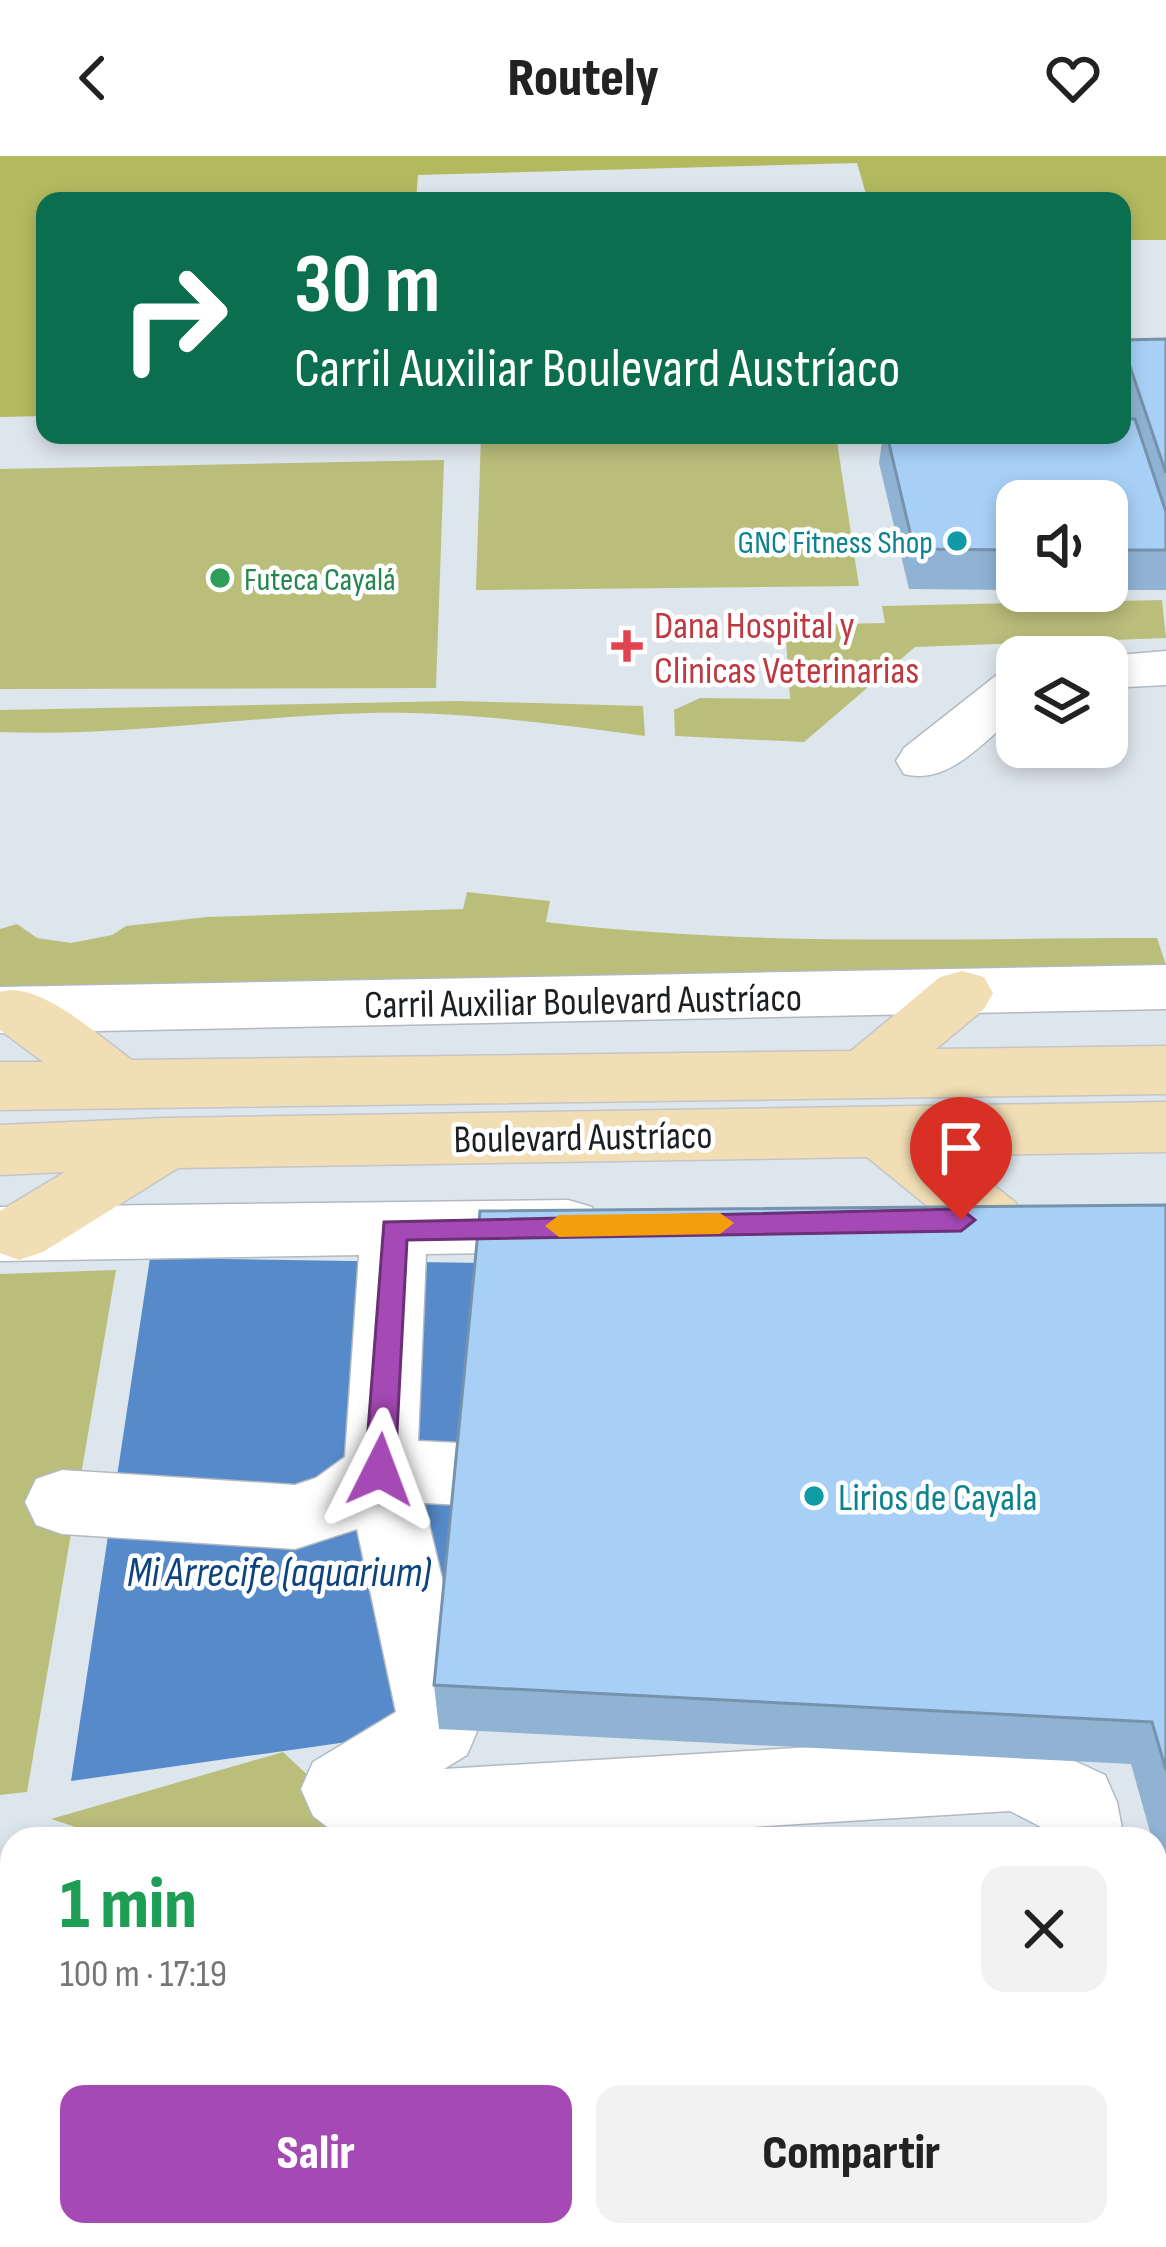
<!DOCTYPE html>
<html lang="es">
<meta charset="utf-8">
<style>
:root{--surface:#fff;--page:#f2f2f2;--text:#222;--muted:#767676;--accent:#a54ab5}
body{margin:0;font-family:"Sofia Sans Condensed",sans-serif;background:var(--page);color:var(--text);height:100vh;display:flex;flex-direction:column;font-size:45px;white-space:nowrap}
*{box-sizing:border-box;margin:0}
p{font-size:39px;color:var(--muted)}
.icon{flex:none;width:66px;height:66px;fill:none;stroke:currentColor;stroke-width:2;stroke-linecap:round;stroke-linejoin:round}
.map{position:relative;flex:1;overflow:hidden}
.side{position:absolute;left:0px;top:1671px;width:1167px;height:420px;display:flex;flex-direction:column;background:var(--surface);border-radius:36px 36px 0 0;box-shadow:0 6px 18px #0003}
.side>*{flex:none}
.guide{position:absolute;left:36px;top:36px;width:1095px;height:252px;border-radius:24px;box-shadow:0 6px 18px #0003;background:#0b6e4f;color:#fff;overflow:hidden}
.controls{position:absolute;left:996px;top:324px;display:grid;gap:24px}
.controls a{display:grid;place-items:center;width:132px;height:132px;border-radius:24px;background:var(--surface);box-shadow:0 6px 18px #0003;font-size:60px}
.pin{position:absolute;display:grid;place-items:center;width:102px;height:102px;color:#fff;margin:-123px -51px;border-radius:50% 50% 50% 0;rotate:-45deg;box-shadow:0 0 12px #0007}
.pin .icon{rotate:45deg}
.me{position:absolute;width:132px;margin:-66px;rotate:3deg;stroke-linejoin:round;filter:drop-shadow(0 0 9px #0008)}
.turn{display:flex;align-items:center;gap:42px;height:252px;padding:0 60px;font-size:54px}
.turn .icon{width:156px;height:156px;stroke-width:2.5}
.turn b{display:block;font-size:84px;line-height:102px}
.round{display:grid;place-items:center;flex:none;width:126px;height:126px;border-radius:24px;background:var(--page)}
.headline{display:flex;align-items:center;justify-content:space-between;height:204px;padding:0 60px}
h1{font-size:72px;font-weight:800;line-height:90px;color:#1e9e55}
.primary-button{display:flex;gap:24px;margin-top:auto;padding:24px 60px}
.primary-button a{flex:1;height:138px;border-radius:24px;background:var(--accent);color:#fff;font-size:48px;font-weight:800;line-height:138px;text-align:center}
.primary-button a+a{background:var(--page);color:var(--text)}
header{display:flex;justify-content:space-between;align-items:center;height:156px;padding:0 60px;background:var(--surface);font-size:54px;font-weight:800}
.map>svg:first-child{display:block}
.green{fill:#b9be7b}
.forest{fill:#b3b95f}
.water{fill:#568acb}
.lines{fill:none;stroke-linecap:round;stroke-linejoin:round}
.minor-casing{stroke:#b2b9c1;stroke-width:3}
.major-casing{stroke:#c4c5c6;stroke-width:3}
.minor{fill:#fff;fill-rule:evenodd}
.major{fill:#f1deb5;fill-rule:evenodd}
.wall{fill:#90b3d4}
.shaded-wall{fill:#7692ac}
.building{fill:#a8d0f6;stroke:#7692ac;stroke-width:3}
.route{fill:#a54ab5;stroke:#6b3076;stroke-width:3}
.slow{fill:#f59e0b}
.culture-dot{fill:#0f9aa8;stroke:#fff;stroke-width:4.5}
.leisure-dot{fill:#2e9e5b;stroke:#fff;stroke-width:4.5}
.health-dot{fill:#e0444e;stroke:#fff;stroke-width:4.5}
.labels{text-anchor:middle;stroke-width:9;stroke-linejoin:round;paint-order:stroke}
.far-culture-label{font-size:33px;fill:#0d838f;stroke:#fff;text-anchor:end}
.far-leisure-label{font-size:33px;fill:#27864d;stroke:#fff;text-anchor:start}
.health-label{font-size:39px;fill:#be3a42;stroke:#fff;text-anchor:start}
.street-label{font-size:39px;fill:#1d2023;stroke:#fff}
.culture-label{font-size:39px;fill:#0d838f;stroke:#fff;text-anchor:start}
.water-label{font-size:42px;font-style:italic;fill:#0d437f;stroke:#fff}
</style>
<header><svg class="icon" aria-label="back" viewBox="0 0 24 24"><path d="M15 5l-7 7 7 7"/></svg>Routely<svg class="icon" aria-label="heart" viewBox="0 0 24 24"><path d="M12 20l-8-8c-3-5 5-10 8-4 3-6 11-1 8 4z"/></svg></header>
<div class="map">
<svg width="1166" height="2091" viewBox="0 0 1166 2091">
<rect width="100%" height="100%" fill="#dee6ed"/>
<path class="green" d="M481,279H836L859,430L476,434Z
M444,304L436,532L0,533V313Z
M1162,444L1166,482L915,491L804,586L675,580L674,554L700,542L790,543L785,469L885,467L882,450Z
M457,545L643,550L645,580C555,568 459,555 369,557C245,560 124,581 0,576V554Z
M467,736L550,745L546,766C755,791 948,782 1157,782L1166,809L0,832V773L17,768L37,782L71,787L112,779L126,770L207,761L463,753Z
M116,1114L27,1636L0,1639V1118Z
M283,1596L376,1683H112L51,1663Z"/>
<path class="forest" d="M0,0H1166V84H1122V45H868L857,7L418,19L416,45H45V260L0,261Z"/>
<path class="water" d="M150,1102L483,1107L439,1573L71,1625Z"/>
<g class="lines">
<defs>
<path id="minor" d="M1166,495V529L1107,532V501H1095Z
M1017,513V558C984,585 949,630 904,618L896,605L904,592L998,518Z
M1166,809V853L0,877V831Z
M568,1044L592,1051L601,1070L592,1089L568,1096L426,1098L418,1285L544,1291L570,1300L580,1322L570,1344L544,1353L424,1347L478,1573L467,1599L444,1613L981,1581L991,1549L1019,1538L1047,1549L1068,1602L1105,1619L1117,1646L1124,1683H1042L1041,1671L1010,1655L558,1683H343L313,1660L301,1633L313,1606L396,1556L357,1373L295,1393L62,1378L36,1369L25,1346L36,1323L62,1314L295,1329L316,1322L345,1301L359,1099L0,1105V1051Z
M1155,1923L1166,1928V2021L1155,2016Z
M168,2079H258L260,2091H170Z"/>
<path id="major" d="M962,815L984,821L993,837L984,853L936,893L1166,890V938L0,954V906H43L0,874V836C40,824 99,881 132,904L851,895L940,821Z
M1166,946V996L955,999L1015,1046L1025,1065L1015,1084L992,1091L969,1084L867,1001L178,1012L43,1096L19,1104L0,1097V1055L65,1016L0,1019V969L165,962Z"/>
</defs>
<use href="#minor" class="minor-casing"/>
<use href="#major" class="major-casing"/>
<use href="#minor" class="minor"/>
<use href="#major" class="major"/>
</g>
<path class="wall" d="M1166,183V434H1107V345H1017V434L909,433L879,307L883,279H1122L1126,263L1122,252V184Z
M1166,1049V1732L1155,1693V1683H1152L1131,1608L439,1573L434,1529Z"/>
<path class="shaded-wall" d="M162,2079H172V2091H163Z"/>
<path class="building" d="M1166,183V317L1122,187V184Z
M1122,263H1135L1166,356V394H1107V345H1017V394L914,393L887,279H1122Z
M1166,1049V1614L1152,1566L434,1529L480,1055Z
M12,1726V2079H162L163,2091H0V1727Z
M323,2079H839V2091H322Z"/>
<path class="route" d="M961,1053L975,1064L961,1075L407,1084L395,1314L391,1323L380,1327L370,1323L365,1314L384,1066Z"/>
<path class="slow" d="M720,1057L734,1067L720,1078L559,1081L545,1070L559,1059Z"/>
<g class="culture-dot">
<circle cx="957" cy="385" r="12"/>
<circle cx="814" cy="1340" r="12"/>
</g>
<circle class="leisure-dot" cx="220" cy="422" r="12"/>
<path class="health-dot" d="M621 472h12v12h12v12h-12v12h-12v-12h-12v-12h12z"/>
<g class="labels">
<g class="far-culture-label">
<text x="933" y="397">GNC Fitness Shop</text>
</g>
<g class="far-leisure-label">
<text x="244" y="434">Futeca Cayalá</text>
</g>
<g class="health-label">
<text x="654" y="482">Dana Hospital y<tspan x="654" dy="45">Clinicas Veterinarias</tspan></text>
</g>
<g class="street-label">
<text transform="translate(583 844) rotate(-1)" y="14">Carril Auxiliar Boulevard Austríaco</text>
<text transform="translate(583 980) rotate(-1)" y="14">Boulevard Austríaco</text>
</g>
<g class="culture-label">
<text x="838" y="1354">Lirios de Cayala</text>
</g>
<g class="water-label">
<text x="279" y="1430">Mi Arrecife (aquarium)</text>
</g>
</g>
</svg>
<div class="controls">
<a><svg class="icon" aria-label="sound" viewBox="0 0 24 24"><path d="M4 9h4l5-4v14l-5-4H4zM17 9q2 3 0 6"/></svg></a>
<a><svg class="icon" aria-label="layers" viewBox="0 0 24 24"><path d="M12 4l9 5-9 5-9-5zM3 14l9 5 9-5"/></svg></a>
</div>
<div class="pin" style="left:961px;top:1064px;background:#d93025"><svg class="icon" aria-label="arrive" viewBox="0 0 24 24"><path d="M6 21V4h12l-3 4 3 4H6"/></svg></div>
<svg class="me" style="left:380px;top:1314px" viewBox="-20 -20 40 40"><path d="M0-17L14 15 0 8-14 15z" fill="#a54ab5" stroke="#fff" stroke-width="4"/></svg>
<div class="guide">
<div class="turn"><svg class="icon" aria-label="right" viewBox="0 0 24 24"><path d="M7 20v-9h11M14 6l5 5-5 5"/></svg><div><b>30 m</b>Carril Auxiliar Boulevard Austríaco</div></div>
</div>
<section class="side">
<div class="headline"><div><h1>1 min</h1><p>100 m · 17:19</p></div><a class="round"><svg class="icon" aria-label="close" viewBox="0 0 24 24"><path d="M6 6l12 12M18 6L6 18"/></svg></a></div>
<div class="primary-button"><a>Salir</a><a>Compartir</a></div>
</section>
</div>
